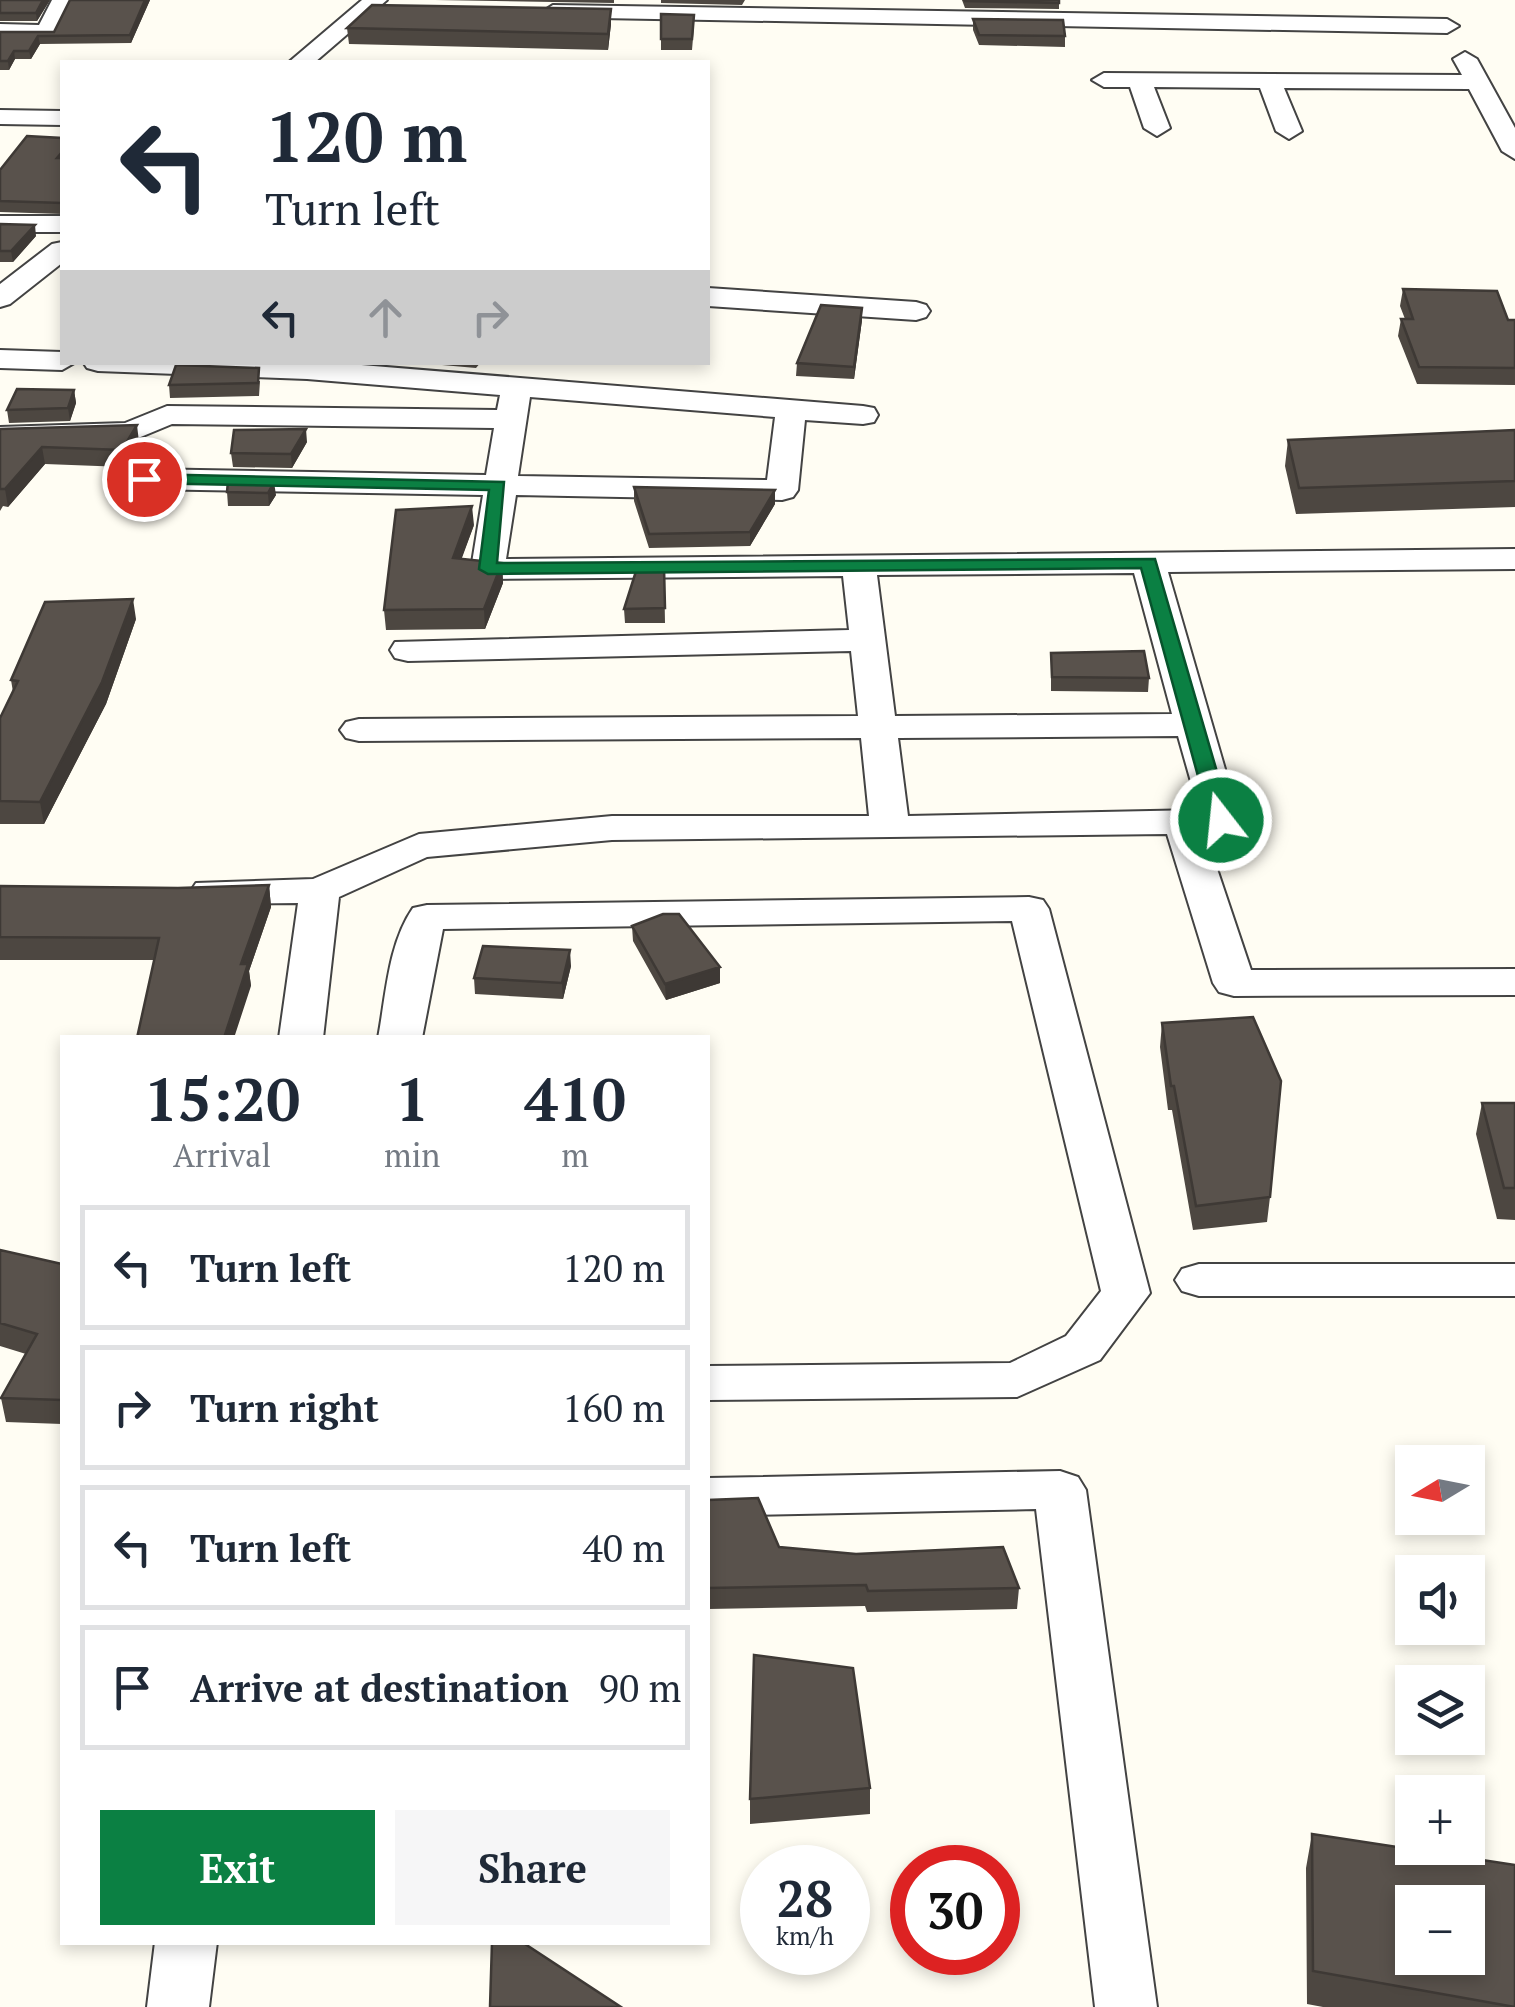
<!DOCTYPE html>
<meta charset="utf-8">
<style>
:root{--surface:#fff;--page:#f6f6f7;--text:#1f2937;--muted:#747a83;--line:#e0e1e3;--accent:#0b8043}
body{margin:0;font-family:"PT Serif",serif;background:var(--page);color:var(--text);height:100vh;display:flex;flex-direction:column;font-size:38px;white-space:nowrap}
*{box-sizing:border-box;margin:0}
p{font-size:32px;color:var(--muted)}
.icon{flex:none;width:55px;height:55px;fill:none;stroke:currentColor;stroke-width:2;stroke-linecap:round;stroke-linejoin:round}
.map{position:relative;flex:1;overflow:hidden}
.details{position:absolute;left:60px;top:1035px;width:650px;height:910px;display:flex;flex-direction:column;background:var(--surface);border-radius:0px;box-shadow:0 5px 15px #0003}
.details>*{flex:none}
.hud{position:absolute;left:60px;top:60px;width:650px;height:305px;border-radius:0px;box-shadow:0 5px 15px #0003;background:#fff;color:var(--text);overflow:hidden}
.needle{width:65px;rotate:260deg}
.tools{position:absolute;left:1395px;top:1445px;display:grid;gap:20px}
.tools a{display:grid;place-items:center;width:90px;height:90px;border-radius:0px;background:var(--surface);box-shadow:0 5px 15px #0003;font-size:50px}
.speed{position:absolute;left:740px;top:1845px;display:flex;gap:20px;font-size:50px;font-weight:700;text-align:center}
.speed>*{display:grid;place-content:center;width:130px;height:130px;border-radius:50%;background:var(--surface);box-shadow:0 5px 15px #0003;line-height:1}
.speed small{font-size:25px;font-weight:400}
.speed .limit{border:15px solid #d22;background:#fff;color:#111}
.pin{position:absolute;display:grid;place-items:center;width:85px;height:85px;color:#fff;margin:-42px;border:5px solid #fff;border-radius:50%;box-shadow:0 2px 10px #0007}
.me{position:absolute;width:110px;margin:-55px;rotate:344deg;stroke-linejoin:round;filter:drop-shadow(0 0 8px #0008)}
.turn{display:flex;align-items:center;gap:35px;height:210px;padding:0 40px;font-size:45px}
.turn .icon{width:130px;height:130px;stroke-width:2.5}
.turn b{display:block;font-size:70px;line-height:85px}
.lanes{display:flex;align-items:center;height:95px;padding:0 40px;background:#0003;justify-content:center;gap:50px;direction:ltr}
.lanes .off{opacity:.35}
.eta{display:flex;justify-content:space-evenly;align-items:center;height:170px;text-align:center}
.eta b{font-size:60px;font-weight:700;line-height:70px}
.button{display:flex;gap:20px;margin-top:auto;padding:20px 40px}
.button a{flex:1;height:115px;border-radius:0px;background:var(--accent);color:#fff;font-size:40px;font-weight:700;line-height:115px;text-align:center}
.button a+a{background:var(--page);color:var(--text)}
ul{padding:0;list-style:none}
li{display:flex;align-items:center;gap:30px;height:125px;margin:0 20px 15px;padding:0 20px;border:5px solid var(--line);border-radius:0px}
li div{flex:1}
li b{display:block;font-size:38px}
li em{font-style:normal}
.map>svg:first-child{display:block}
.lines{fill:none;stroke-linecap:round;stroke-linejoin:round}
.minor-casing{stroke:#434343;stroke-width:4}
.minor{fill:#fff;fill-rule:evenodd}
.wall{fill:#4d4741}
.shaded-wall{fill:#3e3935}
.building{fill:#59524c;stroke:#3e3935;stroke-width:2.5;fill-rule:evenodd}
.route{fill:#0b8043;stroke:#07532c;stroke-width:2.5}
</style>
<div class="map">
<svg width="1515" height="2007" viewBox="0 0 1515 2007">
<rect width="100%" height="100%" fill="#fffdf3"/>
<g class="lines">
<defs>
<path id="minor" d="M52,0H74L55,37L0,38V24L39,25Z
M362,0H387L315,62H289Z
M553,5L1447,19L1459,26L1447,33L545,17L542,12Z
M1465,52L1477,59L1515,128V159L1502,151L1469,89L1284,88L1302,131L1289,139L1276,131L1260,88L1154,87L1170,128L1157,136L1144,128L1130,87H1104L1092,80L1104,73L1462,75L1453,59Z
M0,110L62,111V125L0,124Z
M0,216H62V232H0Z
M62,242V263L10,304L0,307V284L52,244Z
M708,288L916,302L926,305L930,311L926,317L916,320L708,306Z
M0,350L62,352V362H76L62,370L0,368Z
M83,362H325L863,406L874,408L878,415L874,422L863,424L805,420L798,490L793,497L782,500L516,495L506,559L1515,549V569L1168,572L1240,821L1235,829L1205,833L1251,970L1515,969V995L1234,996L1219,992L1213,983L1167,834L612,840L427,857L339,897L323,1038H279L298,903L210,904L196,901L190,892L196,883L313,879L419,834L612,816H869L861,738L359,741L346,738L340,730L346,722L359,719L858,716L851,651L408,661L395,658L390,650L395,642L849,630L843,576L488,579L476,576L471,569L483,495L144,489L133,486L128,479L133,472L144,469L486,475L494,428L172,424L131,441L0,445V427L125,423L167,406L497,410L500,395L307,379L98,371L87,368ZM530,397L775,417L767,480L518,476ZM1134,573L1172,714L895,716L877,575ZM1178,736L1199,810L908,816L898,738Z
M1029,897L1043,900L1049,909L1150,1293L1100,1360L1017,1397L708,1400V1366L1010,1363L1066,1336L1101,1291L1012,921L443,929L422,1038H378C386,996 388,944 413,908L427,905Z
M1199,1264H1515V1296H1199L1182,1291L1175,1280L1182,1269Z
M1060,1471L1078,1477L1086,1490L1157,2007H1095L1036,1509L708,1516V1478Z
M155,1942H217L209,2007H147Z"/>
</defs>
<use href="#minor" class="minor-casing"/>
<use href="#minor" class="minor"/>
</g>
<path class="wall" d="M0,0H50L37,21H0Z
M70,0H150L131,43L40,44L31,59H15L9,70H0V32H54Z
M435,0H614V3Z
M661,0H745L742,5L661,3Z
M962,0H1059V9L965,8Z
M611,9V24L608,50L349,44L347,28Z
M661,14L694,26L692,50H661Z
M973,19L1065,36V47L979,45L973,30Z
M62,138V214L0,212V170Z
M0,224L36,236L13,262H0Z
M1403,289L1508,320H1515V385L1417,384L1398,336L1401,319H1405L1400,306Z
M862,320L854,379L796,376L797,363Z
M408,362H481L476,368Z
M260,381L259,396L170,398L169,385Z
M74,390L76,403L70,421L9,423L7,410Z
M0,429L139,442L124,467L45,464L8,507L3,506L0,511Z
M1515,430V507L1296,514L1285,466L1288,440Z
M307,442L292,468L233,467L231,453Z
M228,481L276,495L269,506H228L227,492Z
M634,487L775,490V504L750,546L649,548L634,501Z
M474,525L461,559L502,563L503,583L485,629L386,630L384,610Z
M664,567L665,623H625L624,609Z
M136,619L106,704L44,824H0V718L13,692L11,680Z
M1051,653L1149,678L1148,692L1051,691Z
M269,885L271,907L249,971L251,986L154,960H0V886L178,888Z
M632,926L720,967V983L666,1000L633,941Z
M571,966L563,999L475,994L474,978Z
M1162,1023L1270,1197L1267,1222L1193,1230L1172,1110H1168L1160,1047Z
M1482,1103H1515V1220L1497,1219L1476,1134Z
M0,1250L62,1264V1424L6,1422L1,1398L26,1354L0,1346Z
M708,1500L779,1547L1019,1588L1017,1609L867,1612L865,1606L708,1609Z
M870,1788V1814L750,1824V1799Z
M1312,1834L1515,2007H1323L1307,2004L1306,1868Z"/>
<path class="shaded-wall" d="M43,0H50L37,21L36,13Z
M145,0H150L131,43L130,35Z
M611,9V24L608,50V34Z
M38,36L40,44L31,59L29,51Z
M14,51L15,59L9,70L8,61Z
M35,225L36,236L13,262L11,251Z
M862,308V320L854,379V367Z
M74,390L76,403L70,421L68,408Z
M137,425L139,442L124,467L122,450Z
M306,429L307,442L292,468L291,454Z
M42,447L45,464L8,507L5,489Z
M274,482L276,495L269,506L268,493Z
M775,490V504L750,546V532Z
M472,506L474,525L455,577L453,558Z
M502,563L503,583L485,629L484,609Z
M133,599L136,619L106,704L44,824L40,802Z
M269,885L271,907L249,971L251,986L234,1038H224L241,964Z
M570,950L571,966L563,999L562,983Z
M720,967V983L666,1000L665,984Z"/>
<path class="building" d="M0,0H43L36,13H0Z
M70,0H145L130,35L38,36L29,51H14L8,61H0V32H54Z
M964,0H1059V3L965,1Z
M372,5L611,9L608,34L347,28Z
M661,14L694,15L692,39H661Z
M973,19L1063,20L1065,36L979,35Z
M27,136L62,138V152L57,158H62V203L0,201V170Z
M0,224L35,225L11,251H0Z
M1403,289L1497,291L1508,320H1515V368L1419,367L1401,319H1413Z
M821,305L862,308L854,367L797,363Z
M176,365L259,368L258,383L169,385Z
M17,389L74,390L68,408L7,410Z
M137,425L122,450L42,447L5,489H0V429Z
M306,429L291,454L231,453L234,430Z
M1515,430V481L1299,488L1288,440Z
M228,481L274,482L268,493L227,492Z
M634,487L775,490L750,532L649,534Z
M472,506L453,558L502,563L484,609L384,610L396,510Z
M664,567L665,608L624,609L637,568Z
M133,599L102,682L40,802L0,801V718L18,681L11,680L45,602Z
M1144,651L1149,678L1052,677L1051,653Z
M269,885L241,964H248L224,1038H137L159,938L0,937V886L178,888Z
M663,914H679L720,967L665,984L632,926Z
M483,946L570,950L562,983L474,978Z
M1253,1017L1281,1081L1270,1197L1196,1206L1174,1086H1171L1162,1023Z
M1482,1103H1515V1188H1504Z
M0,1250L62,1264V1400L1,1398L37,1334L0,1323Z
M758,1498L779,1547L856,1554L1003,1547L1019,1588L868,1591L866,1585L708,1588V1500Z
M754,1655L853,1668L870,1788L750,1799Z
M1312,1834L1515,1865V2007L1313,1971ZM1412,1902H1468V1958H1412Z
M492,1942H522L621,2007H490Z"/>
<path class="route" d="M144,474L504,482L497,563L1155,559L1231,820L1221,827L1210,820L1141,568L488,574L479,569L489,490L138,483L135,479Z"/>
</svg>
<div class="tools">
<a><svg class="needle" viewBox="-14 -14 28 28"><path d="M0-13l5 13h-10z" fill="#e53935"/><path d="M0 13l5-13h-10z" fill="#747a83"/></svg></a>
<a><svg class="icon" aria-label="sound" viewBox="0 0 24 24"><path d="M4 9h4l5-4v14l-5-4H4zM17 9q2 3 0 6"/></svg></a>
<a><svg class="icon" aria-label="layers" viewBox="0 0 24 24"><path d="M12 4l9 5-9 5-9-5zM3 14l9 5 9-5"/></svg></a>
<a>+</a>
<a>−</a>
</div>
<div class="speed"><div>28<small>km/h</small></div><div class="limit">30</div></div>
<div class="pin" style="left:144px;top:479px;background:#d93025"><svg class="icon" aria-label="arrive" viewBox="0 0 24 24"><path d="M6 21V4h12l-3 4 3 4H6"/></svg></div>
<svg class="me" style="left:1221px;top:820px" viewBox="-20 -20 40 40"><circle r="17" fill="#0b8043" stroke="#fff" stroke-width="3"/><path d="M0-11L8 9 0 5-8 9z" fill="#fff"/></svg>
<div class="hud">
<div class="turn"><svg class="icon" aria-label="left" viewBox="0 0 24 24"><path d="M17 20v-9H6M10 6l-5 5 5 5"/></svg><div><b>120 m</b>Turn left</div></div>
<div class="lanes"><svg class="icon" aria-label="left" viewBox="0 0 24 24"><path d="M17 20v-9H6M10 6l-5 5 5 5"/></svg><svg class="icon off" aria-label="ahead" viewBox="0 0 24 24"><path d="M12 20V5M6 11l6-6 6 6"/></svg><svg class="icon off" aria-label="right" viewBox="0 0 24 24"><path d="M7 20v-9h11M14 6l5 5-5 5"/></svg></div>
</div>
<section class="details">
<div class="eta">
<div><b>15:20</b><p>Arrival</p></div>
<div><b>1</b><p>min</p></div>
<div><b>410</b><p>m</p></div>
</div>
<ul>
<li><svg class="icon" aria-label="left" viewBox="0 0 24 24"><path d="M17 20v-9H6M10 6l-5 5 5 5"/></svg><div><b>Turn left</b></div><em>120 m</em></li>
<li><svg class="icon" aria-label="right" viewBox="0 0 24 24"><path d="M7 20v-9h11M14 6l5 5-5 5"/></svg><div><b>Turn right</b></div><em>160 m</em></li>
<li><svg class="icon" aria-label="left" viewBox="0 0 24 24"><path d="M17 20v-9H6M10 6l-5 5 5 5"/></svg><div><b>Turn left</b></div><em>40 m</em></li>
<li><svg class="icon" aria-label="arrive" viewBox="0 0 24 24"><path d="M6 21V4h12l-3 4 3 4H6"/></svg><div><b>Arrive at destination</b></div><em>90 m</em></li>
</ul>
<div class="button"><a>Exit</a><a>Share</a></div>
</section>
</div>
